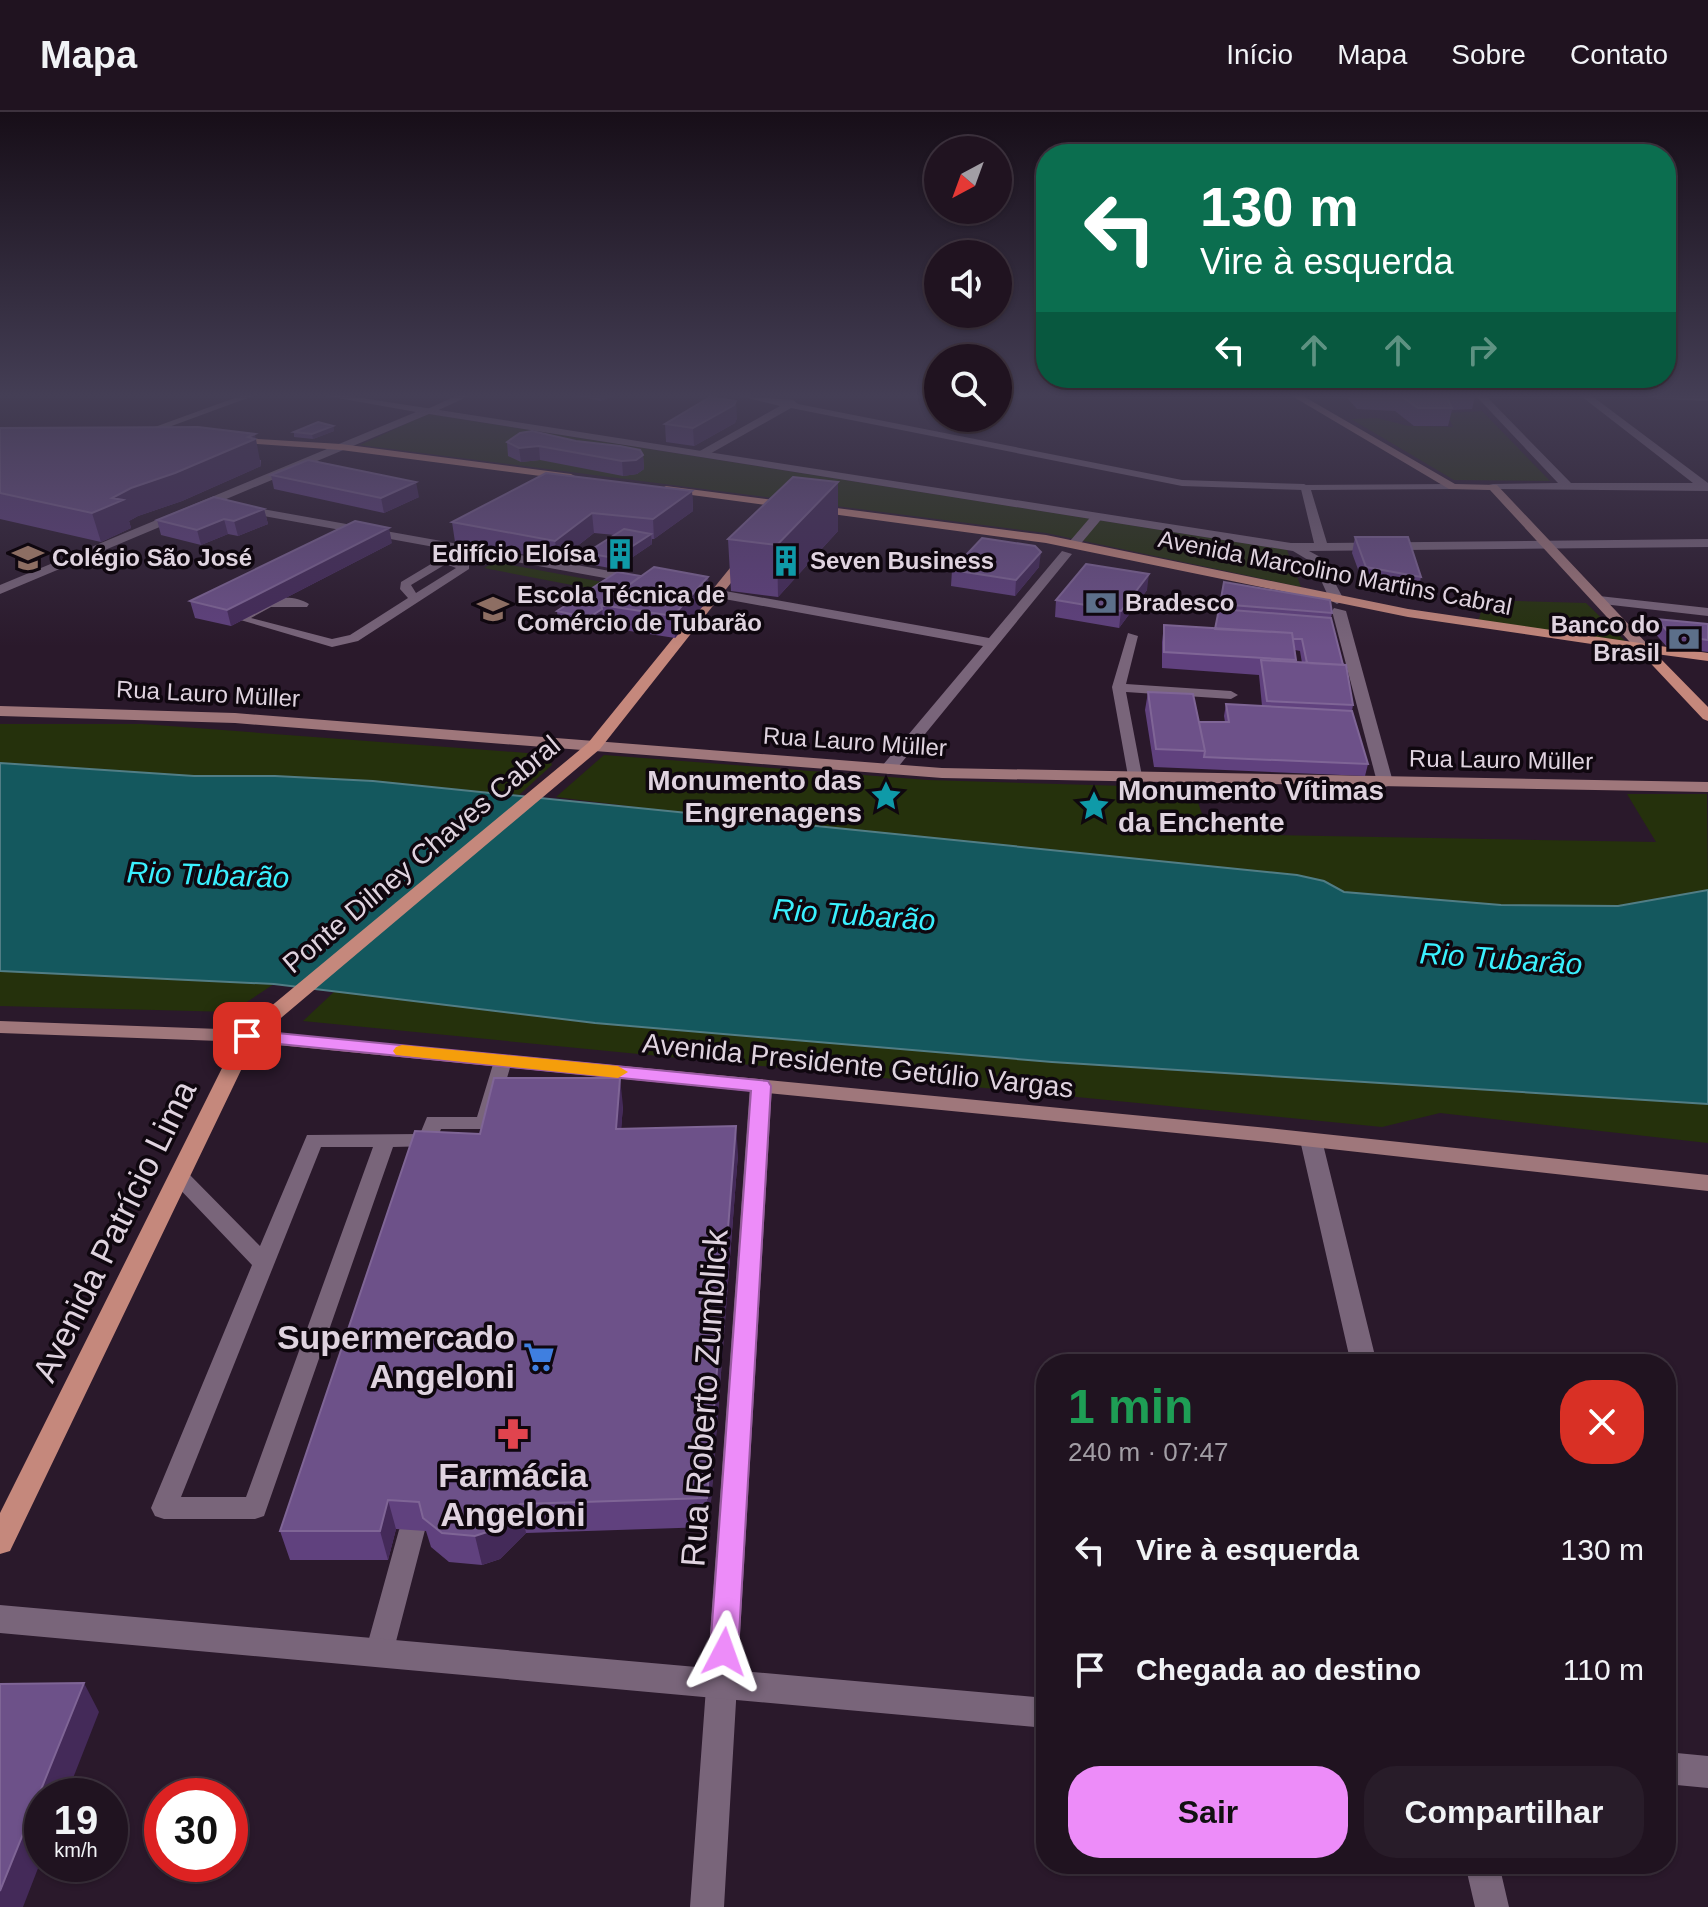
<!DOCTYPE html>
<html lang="pt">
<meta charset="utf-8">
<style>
:root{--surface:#201320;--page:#281c29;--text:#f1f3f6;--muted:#a29ea5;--line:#3d323e;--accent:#ed8cf9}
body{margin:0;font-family:Helvetica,sans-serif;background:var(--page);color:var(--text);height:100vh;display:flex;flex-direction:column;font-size:30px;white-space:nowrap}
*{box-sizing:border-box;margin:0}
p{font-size:26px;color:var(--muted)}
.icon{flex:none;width:44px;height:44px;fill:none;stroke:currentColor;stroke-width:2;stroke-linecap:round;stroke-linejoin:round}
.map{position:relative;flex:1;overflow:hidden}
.sheet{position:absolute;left:1036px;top:1242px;width:640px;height:520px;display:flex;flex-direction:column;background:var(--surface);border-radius:32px;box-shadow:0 2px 6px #0004,0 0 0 2px var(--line)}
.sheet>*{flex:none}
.hud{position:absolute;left:1036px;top:32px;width:640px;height:244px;border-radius:32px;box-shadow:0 2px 6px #0004,0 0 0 2px var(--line);background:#0b6e4f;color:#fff;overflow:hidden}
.needle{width:52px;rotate:221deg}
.fabs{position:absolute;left:924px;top:24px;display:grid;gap:16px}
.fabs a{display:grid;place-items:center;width:88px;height:88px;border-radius:50%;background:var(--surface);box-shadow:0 2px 6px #0004,0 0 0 2px var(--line);font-size:40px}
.speed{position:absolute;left:24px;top:1666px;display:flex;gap:16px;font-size:40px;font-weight:700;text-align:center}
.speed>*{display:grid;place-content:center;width:104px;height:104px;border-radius:50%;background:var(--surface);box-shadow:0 2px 6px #0004,0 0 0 2px var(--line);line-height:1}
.speed small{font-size:20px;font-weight:400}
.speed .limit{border:12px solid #d22;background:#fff;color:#111}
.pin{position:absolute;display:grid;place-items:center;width:68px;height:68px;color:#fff;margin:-34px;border-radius:16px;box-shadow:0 4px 12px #0006}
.me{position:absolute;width:88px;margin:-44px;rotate:4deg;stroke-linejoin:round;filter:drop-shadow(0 0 6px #0008)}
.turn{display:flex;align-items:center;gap:28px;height:168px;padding:0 32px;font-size:36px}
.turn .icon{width:104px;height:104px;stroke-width:2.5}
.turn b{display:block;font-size:56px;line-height:68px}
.lanes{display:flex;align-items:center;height:76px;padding:0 32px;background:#0003;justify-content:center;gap:40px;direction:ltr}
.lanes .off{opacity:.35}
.round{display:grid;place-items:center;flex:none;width:84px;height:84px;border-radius:32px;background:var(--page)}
.summary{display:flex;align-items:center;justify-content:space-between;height:136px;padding:0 32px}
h1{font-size:48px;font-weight:700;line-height:60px;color:#1e9e55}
.button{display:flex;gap:16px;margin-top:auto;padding:16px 32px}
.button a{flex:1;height:92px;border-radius:32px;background:var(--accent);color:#111;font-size:32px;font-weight:700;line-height:92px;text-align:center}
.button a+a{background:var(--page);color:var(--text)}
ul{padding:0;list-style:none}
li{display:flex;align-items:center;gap:24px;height:120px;padding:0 32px}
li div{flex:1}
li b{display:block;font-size:30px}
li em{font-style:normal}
header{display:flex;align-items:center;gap:48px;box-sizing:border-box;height:112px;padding:0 40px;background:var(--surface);border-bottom:2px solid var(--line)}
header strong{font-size:38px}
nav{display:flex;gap:44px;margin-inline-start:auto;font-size:28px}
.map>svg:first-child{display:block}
.green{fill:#25310c}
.water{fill:#14585e;stroke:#517d85;stroke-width:2}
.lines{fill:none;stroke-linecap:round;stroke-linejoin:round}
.service{fill:#79657a;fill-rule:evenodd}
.pedestrian{fill:#79657a;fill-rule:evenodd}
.minor{fill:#79657a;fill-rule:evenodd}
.tertiary{fill:#79657a;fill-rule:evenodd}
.secondary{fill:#9f777b;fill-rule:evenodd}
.primary{fill:#c5887c;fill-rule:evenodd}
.wall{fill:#60417e;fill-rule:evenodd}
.shaded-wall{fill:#442a59}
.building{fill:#6d5189;stroke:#7f6596;stroke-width:2}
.route{fill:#ed8cf9;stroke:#9a5ba2;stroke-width:2}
.slow{fill:#f59e0b}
.labels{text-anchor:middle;stroke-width:7;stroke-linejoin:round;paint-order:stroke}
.far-poi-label{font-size:24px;font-weight:bold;fill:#dfd3df;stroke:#0f070f;text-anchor:start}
.far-street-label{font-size:24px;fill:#dfd3df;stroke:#0f070f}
.poi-label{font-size:28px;font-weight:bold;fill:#dfd3df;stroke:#0f070f;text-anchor:end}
.street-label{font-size:28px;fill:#dfd3df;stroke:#0f070f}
.water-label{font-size:30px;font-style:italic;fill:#3af0fe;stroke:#0f070f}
.near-street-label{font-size:34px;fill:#dfd3df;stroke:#0f070f}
.near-poi-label{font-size:34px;font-weight:bold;fill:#dfd3df;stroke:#0f070f;text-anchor:end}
</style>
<header>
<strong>Mapa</strong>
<nav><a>Início</a><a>Mapa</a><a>Sobre</a><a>Contato</a></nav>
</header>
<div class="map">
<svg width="1708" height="1795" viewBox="0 0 1708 1795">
<rect width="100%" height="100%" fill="#2a192b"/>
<path class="green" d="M1482,299L1550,369L1454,368L1351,307L1377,306L1408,314L1453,315L1447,301Z
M428,302L1287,438L1301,475L1046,421L360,333Z
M495,450L608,471L598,478L484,456Z
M1485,488L1586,491L1625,529L1478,509Z
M0,612H143L540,642L549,644L552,653L519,683L373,669L275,664H194L0,651Z
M604,643L928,668L1193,676L1209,722L1656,730L1627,682H1707L1708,778L1618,794L1501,793L1344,780L1324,769L1297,763L731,707L556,685Z
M0,859L274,872L232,900L0,894Z
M336,878L595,911L1052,950L1708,992V1031L1440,1001L1382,1015L303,909Z"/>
<path class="water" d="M0,651L194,664H275L373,669L1297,763L1324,769L1344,780L1501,793L1618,794L1708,778V992L1052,950L595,911L274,872L0,859Z"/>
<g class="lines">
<path class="service" d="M451,440H459L461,442L454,447L469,453V457L358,529L332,535L237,507C252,489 288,478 309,492L307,495H271L251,506L332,527L350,523L408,486L400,477L401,470ZM446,452L456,456L416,481L411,473Z
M1128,521L1138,524L1126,572L1231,579L1238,583L1231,587L1126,580L1142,664L1135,668L1128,664L1112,575Z
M503,943L512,949L492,1017H441L434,1034L393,1035L264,1404L255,1407H164L155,1404L151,1396L252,1153L172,1069L169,1064L172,1059H186L260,1134L307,1023L420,1022L427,1005H477L494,949ZM321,1035H373L246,1385H181Z
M412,1407L421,1410L425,1418L393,1541L389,1550L379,1554L369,1550L365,1541L399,1418L403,1410Z"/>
<path class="pedestrian" d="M1334,496L1346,499L1393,670L1391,673L1385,675L1377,670L1332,499Z"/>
<path class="minor" d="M456,284H469L432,301L423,299Z
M739,284L793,288L798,292L1182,368L1304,372L1310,375L1304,378L1182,374L791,296L706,344H698V340L780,294Z
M1476,284H1486L1571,371H1693L1581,284H1592L1708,371V379L1489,377V373L1493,372L1558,371Z
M240,393L638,464L644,468L638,472L236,399V395Z
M1094,401L1104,404L1078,435H1070V429Z
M1062,439L1072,442L894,660L888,662L880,657L882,654L983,534L697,482L690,478L697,474L989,526Z
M761,967L772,974L724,1795H690L750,974Z
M1311,1021L1319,1023L1322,1028L1377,1252H1351L1300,1028L1303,1023Z
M1465,1752H1499L1509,1795H1475Z"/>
<path class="tertiary" d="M240,284H253L139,326L130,324Z
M327,284H349L1291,431H1314L1300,373L1453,372L1457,373V377L1311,378L1327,431L1708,427V435L1309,439L1322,446L1344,488L1337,492L1330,488L1313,451L1293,439L429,302L0,482V473L416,300Z
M1652,284H1708V289L1657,287Z
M1599,484L1708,496V504L1594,491V485Z
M0,1493L1046,1586V1616L0,1521Z
M1666,1640L1708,1644V1676L1666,1672Z"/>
<path class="secondary" d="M1292,284H1303L1455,372L1497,373L1650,535V541H1640L1490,378L1449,377Z
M0,594L235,601L942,656L1708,670V680L942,666L235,611L0,604Z
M0,909L247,918L1268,1016L1708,1063V1079L1268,1030L247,930L0,921Z"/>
<path class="primary" d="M225,325L341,332L571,362L577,365L571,368L341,338L229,330L224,327Z
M666,374L1046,423L1408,497L1708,541V549L1656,542L1708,595V609L1703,607L1639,539L1408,505L1046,431L662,379L660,377Z
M743,440L753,443L600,637L256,927L10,1439L0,1442V1401L240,920L588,631Z"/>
</g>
<path class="wall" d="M576,284H612L601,289Z
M1349,284H1475L1472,297L1452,298L1448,314H1414L1395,299L1357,297L1348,287Z
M737,306L735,311L694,334L666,330L665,312Z
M333,314L334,319L313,327L294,325V320Z
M0,316L261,348V354L182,389L138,404L129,409L131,416L101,430L0,407Z
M576,329L643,343L644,357L637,362L623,364L540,348L521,350L508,344L507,330Z
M271,363L419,385L384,401L274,377Z
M692,379L693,399L654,427H652V432L615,457L588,452L586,441L615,423L594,421L558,449L455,430L452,410Z
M264,397L268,412L238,424L228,422L201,433L161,423L157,408Z
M838,419L778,485L731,479L728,427Z
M1355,425L1421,465L1418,480L1363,471L1352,441Z
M392,431L231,514L195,506L190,489Z
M1039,455L1015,484L951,474L952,458Z
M617,460L710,486L675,526L604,515L603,508L590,517L558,510L557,499Z
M1224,470L1332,501L1331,506L1353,593L1352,599L1368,652L1365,664L1154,655L1145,598L1148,580L1199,610H1225L1224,604L1226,592L1262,594L1259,563L1162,556V530L1164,513L1215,517ZM1295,538L1300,539L1302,551L1296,550Z
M1147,478L1119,516L1055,505L1056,488Z
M1656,507L1708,512V540L1667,535L1652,518Z
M623,994L621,1017L738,1042L709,1415L526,1421L500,1447L482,1453L449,1450L431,1435L426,1419L396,1417L388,1448H290L280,1419L480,1022Z"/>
<path class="shaded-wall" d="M600,284H612L601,289Z
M736,289L737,306L735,311L694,334L693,316Z
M333,314L334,319L313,327L312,322Z
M255,322L261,354L182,389L138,404L129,409L131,416L101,430L92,401L112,386L131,376Z
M539,334L540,348L521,350L519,336Z
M643,343L644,357L637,362L623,364L622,349Z
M416,370L419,385L384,401L381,386Z
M838,370V419L778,485L777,433Z
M692,379L693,399L654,427L653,407Z
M264,397L268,412L238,424L234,409Z
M592,401L594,421L558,449L555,429Z
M224,407L228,422L201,433L197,418Z
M389,416L392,431L231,514L227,498Z
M651,422L652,432L615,457L614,446Z
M1041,440L1039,455L1015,484L1016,468Z
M1149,462L1147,478L1119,516L1121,499Z
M708,465L710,486L675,526L673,504Z
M602,497L603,508L590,517L588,506Z
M620,966L623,994L619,1045L616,1017Z
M736,1014L738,1042L709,1415L707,1386Z
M388,1388L396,1417L388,1448L380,1419Z
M520,1392L526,1421L500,1447L482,1453L475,1424Z
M84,1571L99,1600L66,1684H42V1746L23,1795H0V1779Z"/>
<path class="building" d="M1401,284H1446L1452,296H1418Z
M710,285L736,289L734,293L693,316L665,312Z
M318,310L333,314L312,322L294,320Z
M198,315L255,322L248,325L255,327L175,361L131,376L112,386L123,388L92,401L0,381V316Z
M532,319L576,329L620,334L640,338L643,343L636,348L622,349L539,334L519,336L507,330L520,321Z
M308,348L416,370L381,386L271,363Z
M546,361L692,379L653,407L592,401L555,429L452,410Z
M793,365L838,370L777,433L728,427Z
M214,385L264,397L234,409L224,407L197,418L157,408Z
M355,409L389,416L227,498L190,489Z
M624,417L651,422L614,446L586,441Z
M1355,425H1408L1421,465L1366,455Z
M982,426L1035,434L1041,440L1016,468L952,458Z
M1086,452L1149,462L1121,499L1056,488Z
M654,455L708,465L673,504L601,493Z
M617,460L641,464L601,493L602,497L588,506L557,499Z
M1224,470L1330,488L1332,501L1220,492Z
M1219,497L1331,506L1343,553L1307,551L1302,527H1293L1292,521L1215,517Z
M1656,507L1708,512V528L1671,523Z
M1164,513L1292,521L1296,548L1164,540Z
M1261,548L1346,553L1353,593L1267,589Z
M1148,580L1193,582L1205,639L1156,637Z
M1226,592L1352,599L1368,652L1204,645L1205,639L1199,610H1229Z
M494,966H620L616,1017L736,1014L707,1386L520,1392L493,1418L475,1424L442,1421L423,1406L419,1390L388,1388L380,1419H280L415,1019L480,1022Z
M84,1571L0,1779V1572Z"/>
<linearGradient id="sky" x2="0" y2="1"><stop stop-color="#170e18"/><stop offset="0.53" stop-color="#443e55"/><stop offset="1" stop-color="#443e55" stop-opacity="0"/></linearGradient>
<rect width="1708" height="535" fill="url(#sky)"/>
<path class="route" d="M247,918L768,969L771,974L738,1540L734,1549L724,1553L714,1549L710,1540L751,979L240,928L238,924L240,920Z"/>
<path class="slow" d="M402,933L618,954L628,960L618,966L396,943L393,939L396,935Z"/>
<defs>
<symbol id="building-bare" viewBox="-9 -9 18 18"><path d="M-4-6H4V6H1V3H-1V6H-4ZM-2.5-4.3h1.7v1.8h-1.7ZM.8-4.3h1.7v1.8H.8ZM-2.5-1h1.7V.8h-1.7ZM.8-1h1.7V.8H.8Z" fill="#0f9aa8" stroke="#0f070f" stroke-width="2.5" paint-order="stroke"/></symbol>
<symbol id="school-bare" viewBox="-9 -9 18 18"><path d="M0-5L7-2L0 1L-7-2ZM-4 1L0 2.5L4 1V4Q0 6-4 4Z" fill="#8d6e63" stroke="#0f070f" stroke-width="2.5" paint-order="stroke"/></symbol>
<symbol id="bank-bare" viewBox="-9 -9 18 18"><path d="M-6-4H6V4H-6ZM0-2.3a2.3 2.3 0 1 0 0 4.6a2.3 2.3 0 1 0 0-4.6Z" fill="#5c6f8a" stroke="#0f070f" stroke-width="2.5" paint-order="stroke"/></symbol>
<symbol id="university-bare" viewBox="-9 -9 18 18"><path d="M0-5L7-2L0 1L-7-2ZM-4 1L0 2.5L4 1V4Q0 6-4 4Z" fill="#8d6e63" stroke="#0f070f" stroke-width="2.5" paint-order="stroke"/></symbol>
<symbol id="sight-bare" viewBox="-9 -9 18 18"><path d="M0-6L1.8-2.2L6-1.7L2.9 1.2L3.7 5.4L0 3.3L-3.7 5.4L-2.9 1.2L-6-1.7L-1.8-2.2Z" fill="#0f9aa8" stroke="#0f070f" stroke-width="2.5" paint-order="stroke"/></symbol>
<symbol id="supermarket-bare" viewBox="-9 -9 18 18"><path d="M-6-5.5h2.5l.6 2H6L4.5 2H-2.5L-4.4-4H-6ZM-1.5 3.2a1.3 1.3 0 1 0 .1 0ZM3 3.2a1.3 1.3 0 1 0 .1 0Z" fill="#3f7fe0" stroke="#0f070f" stroke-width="2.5" paint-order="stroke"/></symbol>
<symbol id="pharmacy-bare" viewBox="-9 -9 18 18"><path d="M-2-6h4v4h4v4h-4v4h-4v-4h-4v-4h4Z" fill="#e0444e" stroke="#0f070f" stroke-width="2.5" paint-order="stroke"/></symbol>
</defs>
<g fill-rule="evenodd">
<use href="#building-bare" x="598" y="420" width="44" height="44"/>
<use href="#school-bare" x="6" y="424" width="44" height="44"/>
<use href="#building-bare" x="764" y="427" width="44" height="44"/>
<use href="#bank-bare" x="1079" y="469" width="44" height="44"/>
<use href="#university-bare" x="471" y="475" width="44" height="44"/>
<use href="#bank-bare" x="1662" y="505" width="44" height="44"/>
<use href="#sight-bare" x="864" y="662" width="44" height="44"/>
<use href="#sight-bare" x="1072" y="672" width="44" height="44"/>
<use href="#supermarket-bare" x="517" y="1223" width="44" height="44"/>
<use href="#pharmacy-bare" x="491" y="1300" width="44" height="44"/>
</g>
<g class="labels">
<g class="far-poi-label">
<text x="596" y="450" text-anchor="end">Edifício Eloísa</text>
<text x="52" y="454">Colégio São José</text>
<text x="810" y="457">Seven Business</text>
<text x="517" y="491">Escola Técnica de<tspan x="517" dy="28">Comércio de Tubarão</tspan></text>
<text x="1125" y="499">Bradesco</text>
<text x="1660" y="521" text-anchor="end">Banco do<tspan x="1660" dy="28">Brasil</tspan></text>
</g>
<g class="far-street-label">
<text transform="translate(1335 461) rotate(11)" y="8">Avenida Marcolino Martins Cabral</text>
<text transform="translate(208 582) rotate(3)" y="8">Rua Lauro Müller</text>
<text transform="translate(855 630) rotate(4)" y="8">Rua Lauro Müller</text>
<text transform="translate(1501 648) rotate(1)" y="8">Rua Lauro Müller</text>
</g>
<g class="poi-label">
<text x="862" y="678">Monumento das<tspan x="862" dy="32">Engrenagens</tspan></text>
<text x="1118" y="688" text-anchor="start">Monumento Vítimas<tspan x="1118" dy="32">da Enchente</tspan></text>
</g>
<g class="street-label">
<text transform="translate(421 742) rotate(-40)" y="10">Ponte Dilney Chaves Cabral</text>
<text transform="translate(858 953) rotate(6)" y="10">Avenida Presidente Getúlio Vargas</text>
</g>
<g class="water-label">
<text transform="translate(208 763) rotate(2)" y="10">Rio Tubarão</text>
<text transform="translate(854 803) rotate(4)" y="10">Rio Tubarão</text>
<text transform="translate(1501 847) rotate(4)" y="10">Rio Tubarão</text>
</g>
<g class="near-street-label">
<text transform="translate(114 1119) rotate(-64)" y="12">Avenida Patrício Lima</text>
<text transform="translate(704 1286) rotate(-86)" y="12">Rua Roberto Zumblick</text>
</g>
<g class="near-poi-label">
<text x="515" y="1237">Supermercado<tspan x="515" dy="39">Angeloni</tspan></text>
<text x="513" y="1375" text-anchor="middle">Farmácia<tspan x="513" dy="39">Angeloni</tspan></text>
</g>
</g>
</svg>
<div class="fabs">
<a><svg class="needle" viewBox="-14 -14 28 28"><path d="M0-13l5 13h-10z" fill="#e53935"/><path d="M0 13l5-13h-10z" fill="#a29ea5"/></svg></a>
<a><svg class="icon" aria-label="sound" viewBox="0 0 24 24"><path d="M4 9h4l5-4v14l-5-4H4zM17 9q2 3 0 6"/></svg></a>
<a><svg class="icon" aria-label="search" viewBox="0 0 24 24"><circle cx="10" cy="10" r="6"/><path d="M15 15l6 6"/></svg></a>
</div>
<div class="speed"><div>19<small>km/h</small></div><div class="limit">30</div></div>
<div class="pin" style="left:247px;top:924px;background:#d93025"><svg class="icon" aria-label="arrive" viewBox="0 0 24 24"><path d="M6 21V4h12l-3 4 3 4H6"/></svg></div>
<svg class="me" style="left:724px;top:1540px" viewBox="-20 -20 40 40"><path d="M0-17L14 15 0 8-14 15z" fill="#ed8cf9" stroke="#fff" stroke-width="4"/></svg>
<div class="hud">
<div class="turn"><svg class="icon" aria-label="left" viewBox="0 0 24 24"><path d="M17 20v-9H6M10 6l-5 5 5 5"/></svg><div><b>130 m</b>Vire à esquerda</div></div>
<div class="lanes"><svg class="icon" aria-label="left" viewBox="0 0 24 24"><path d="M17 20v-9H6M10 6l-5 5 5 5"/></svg><svg class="icon off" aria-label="ahead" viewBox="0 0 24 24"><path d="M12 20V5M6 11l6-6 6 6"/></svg><svg class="icon off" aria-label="ahead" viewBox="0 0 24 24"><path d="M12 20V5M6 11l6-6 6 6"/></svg><svg class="icon off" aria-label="right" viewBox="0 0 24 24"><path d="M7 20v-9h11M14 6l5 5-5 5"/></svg></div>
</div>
<section class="sheet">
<div class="summary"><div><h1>1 min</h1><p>240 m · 07:47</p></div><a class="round" style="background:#d93025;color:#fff"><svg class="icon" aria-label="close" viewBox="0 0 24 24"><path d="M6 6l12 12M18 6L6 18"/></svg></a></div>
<ul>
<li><svg class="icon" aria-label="left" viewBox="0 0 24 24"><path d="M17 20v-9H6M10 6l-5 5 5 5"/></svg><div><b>Vire à esquerda</b></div><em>130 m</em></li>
<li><svg class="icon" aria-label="arrive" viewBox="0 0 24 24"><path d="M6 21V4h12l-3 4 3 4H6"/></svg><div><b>Chegada ao destino</b></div><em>110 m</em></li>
</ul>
<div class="button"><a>Sair</a><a>Compartilhar</a></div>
</section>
</div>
